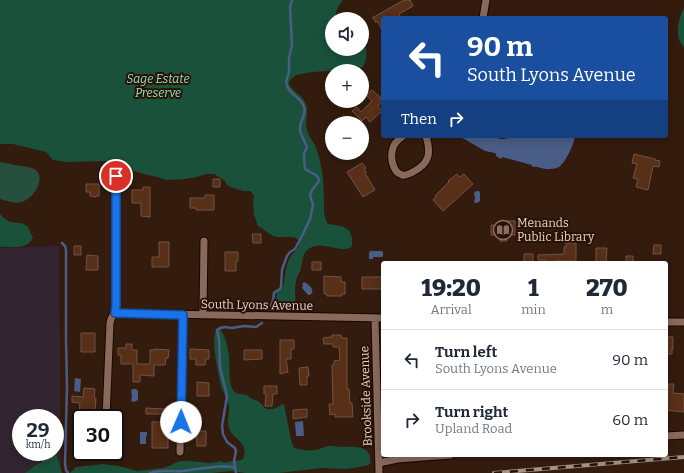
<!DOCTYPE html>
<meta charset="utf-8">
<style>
:root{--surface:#fff;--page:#f6f6f7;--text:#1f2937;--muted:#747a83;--line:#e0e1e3}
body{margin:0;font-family:Bitter,serif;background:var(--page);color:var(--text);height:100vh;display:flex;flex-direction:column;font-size:15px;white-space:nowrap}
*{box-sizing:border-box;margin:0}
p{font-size:13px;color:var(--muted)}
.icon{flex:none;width:22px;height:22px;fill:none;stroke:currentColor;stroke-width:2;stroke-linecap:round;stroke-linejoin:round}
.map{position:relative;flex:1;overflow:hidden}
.sheet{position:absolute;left:381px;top:261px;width:287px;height:196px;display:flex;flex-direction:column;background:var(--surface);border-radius:4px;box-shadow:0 2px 10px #0003}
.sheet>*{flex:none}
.guide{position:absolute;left:381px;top:16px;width:287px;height:122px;border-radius:4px;box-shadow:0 2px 10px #0003;background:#1a4fa0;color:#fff;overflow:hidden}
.tools{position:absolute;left:325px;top:12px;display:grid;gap:8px}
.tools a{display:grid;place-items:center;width:44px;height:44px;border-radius:50%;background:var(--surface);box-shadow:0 2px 10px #0003;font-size:20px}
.speed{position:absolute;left:12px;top:409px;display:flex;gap:8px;font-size:20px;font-weight:700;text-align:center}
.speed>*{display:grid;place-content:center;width:52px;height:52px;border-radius:50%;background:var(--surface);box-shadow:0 2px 10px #0003;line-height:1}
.speed small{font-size:10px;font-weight:400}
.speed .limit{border:2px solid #111;border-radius:6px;background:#fff;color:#111}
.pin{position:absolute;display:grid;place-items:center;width:34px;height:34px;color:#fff;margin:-17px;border:2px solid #fff;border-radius:50%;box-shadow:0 1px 4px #0007}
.me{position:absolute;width:44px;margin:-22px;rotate:1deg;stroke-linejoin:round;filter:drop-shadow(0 0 3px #0008)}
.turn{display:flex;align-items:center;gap:14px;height:84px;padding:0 20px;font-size:18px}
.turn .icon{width:52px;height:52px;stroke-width:2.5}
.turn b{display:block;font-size:28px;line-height:34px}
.then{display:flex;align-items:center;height:38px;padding:0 20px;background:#0003;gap:8px;font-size:15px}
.eta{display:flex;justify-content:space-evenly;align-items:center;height:68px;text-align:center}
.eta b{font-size:24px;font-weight:800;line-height:28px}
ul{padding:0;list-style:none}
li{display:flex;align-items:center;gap:12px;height:60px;padding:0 20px;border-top:1px solid var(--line)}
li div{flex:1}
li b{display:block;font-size:15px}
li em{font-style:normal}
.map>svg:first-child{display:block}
.commercial{fill:#322430;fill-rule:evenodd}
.green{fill:#26503d}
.forest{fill:#1a513b}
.water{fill:#4a5d86}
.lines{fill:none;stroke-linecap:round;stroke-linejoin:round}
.stream{stroke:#4a5d86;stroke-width:2.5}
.building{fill:#582f17;stroke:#715446}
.minor-casing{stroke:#1a0500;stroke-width:9}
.minor{stroke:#886a5b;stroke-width:7}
.rail-casing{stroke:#a49187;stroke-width:4}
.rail{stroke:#291205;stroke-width:2.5;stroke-dasharray:8;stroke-linecap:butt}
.route-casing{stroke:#114b97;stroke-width:10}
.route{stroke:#1a73e8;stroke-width:7}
.labels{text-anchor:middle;stroke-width:4;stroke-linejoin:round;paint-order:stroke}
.park-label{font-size:12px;font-style:italic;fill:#8ee2bb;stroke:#291205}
.poi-label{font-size:12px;fill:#e4d3cb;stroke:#291205;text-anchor:start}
.street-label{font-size:12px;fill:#e4d3cb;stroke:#291205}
</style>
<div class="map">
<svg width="684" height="473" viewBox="0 0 684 473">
<rect width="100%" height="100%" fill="#331b0e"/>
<path class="commercial" d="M59,246L61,473H0V248ZM21,418H55V452H21Z"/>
<path class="green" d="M0,162C5,163 10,164 15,165C21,166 28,166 34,169C47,176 35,197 24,201C17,205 7,201 0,199Z"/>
<path class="forest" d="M0,0H343C338,6 335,10 336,19H332V49H362V43L364,44C368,52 367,59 363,67L357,69L312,72L296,75L290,80L289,84C293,92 302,95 305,102C310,111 304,120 307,129C308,137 314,141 316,148C324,169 324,190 324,212L325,218L328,224C339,226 350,225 352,238C352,240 353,245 351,247C349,249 345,249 342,249C333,248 323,244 315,246C303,249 303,258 301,268C300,273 296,277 296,282C294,290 296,297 295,304L292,307H279L278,306L276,301L277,292L283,287C285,277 285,265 291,256C293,253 297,250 299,246C299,243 299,239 296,238C291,236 282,238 277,237C268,235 265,229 258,226L254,215L253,201L254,196L252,193L250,191H243L228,186L224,180L214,174H206L197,177L185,179L166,180L158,177L147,175L141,173L122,168L116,163L110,161L66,162L53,160C50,158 49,154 46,152L13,144H0Z
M684,8V47C674,38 678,19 684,8Z
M0,214C3,217 6,221 11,222C16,223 22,222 27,226C30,229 30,234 33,237C28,251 11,246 0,247Z
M217,328H219C225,334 229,350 229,359C230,368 228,387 235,392C239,395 243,394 247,395C249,396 250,398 252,399C254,400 256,400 258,401C265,406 262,410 273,409C277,408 280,405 284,404L291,440L294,448C301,450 309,451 316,450C320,449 324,447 328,446C332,445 337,447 341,447C353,447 373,444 370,464L368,465L355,468L345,469L322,468L279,473H246L231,471L212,473H70L76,467L103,464L119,466L137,471L163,468L169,466L180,461H188L211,463L221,461L224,463C230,460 237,462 243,459C250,442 233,440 229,428C226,420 230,413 229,406C227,399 223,393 221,386C218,373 210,338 217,328Z
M55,454L57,456L62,473H25L36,465L41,463L50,455Z"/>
<path class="water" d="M459,136H495L500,139H504L517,136H575C574,144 566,162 559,167C557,168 553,169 550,169C544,170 538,166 532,167V165L528,164L502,157L501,159L496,156V154L495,153L485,151Z
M476,191H479L480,193V201L477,203H475L474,201L475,198L474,193Z
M370,251H381L383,252V256L382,257H373V259H369V253Z
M304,282C308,284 314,288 312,293L310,295H308L302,288L303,285L302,284Z
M75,378L81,379L80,392L74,391Z
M132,389H136L138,391V400L134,402L131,401L132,395L131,392Z
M303,421L304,436H296L295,422Z
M140,432H147V435L146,436V444H140Z"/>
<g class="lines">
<path class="stream" d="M62,243L65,246L66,250V340L67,387L65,464L66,470L68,473
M270,308L273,301L274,293L275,292L280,289L281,287L282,270L284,264L287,256L290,252L295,249L303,234L310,219L313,205L310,195L312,190L319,181C318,173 310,173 305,169L304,157V153L307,147C305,141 300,135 300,129C299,121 307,115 304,107C301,96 288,95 286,82L289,72V58L292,45L290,7L292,0
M150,473C160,469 172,472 182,471C194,470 226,463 235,468
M236,473L234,461L236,451L235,448L227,442L223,434L222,426L227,396L220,367L219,339L217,330L220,328L225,327L232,328L244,326L256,327L262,323"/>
</g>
<path class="building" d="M404,0H410L413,6L399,14L401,18H383V32L378,22H375L374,18H372Z
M372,90L381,98L379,99L382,102L378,106L382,111L370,122L366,117L362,121L352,111L357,107L361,112L372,101L366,95Z
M634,154L655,159V160L660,161L659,167L653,166L648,190L636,187L638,179L633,178L637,164L632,163Z
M362,163L366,168L364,169L366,172L365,173L375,190L363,197L347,172Z
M457,174L460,177L464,174L473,184L443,211L433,200L436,197L435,196L449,182L448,181Z
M213,179H220V187H213Z
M86,184H99V196H96V197L90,196V192H86Z
M143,187H150V217L141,216V203H132V190H143Z
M205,195H214V210H196V208H190V198H205Z
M506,221H515V235H507V241H500V235H491V225L504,226V224H506Z
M252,234H261V243H253Z
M159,242H169V266L168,267H152V257H159Z
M566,243H576V261H555V263H546V260H538V255L564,254V247H566Z
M654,245H661V254H653Z
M74,246H81V255H74Z
M596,248H607L606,263H596Z
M225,252H238V261H236V271H225Z
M524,254H533V262H524Z
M87,255L98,256V270H86Z
M626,256H633V263H626Z
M312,262H321V270H312Z
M324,276L341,277V281H342V282H345V294H342V296H327V294H324Z
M362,277H383V289H362Z
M81,333H95V352H81Z
M332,335H341L342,338H347V389H349L350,403H352L353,417H335V414L330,415L329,404H333L332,365H334V361L340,360L339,347H333V344H324L323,338L332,337Z
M666,337H673V349H672V354H666Z
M280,340H294V349H291V359H286L288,372L280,374Z
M126,344H132V350H137V364H150V350H154V349L169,350L168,358H166L165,365H154V376L140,375V382H133V364H121V355H118V348H126Z
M190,349L209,350V359H206L205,365H196V359H190Z
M244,350H262V359L244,360Z
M308,367L309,376H307V385H300L299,368Z
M197,382L209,383V396H197Z
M668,384H674L673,393L684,394V412L666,410Z
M264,386H277V394H273L272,406H265L266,394H264Z
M84,388L95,389L94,398H96L95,413L79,412L80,403L72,402V396L83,397Z
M146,408L166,409V414H146Z
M307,409V417L293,419V410Z
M152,422H168V448H152Z
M196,431H206V446H197Z
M115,438H123V450H115Z"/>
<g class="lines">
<defs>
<path id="minor" d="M483,18L486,0
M403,136C399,139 394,143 393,148C390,156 392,172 402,175C406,176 409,174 413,172C430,163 431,153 426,136
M115,313L383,318
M203,315L204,241
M375,318L379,473
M666,322H684
M106,418L110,323C111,315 116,314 116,306V176
M666,436L684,435
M180,452L183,315
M379,463L397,459L450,455"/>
</defs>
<use href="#minor" class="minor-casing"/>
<use href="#minor" class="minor"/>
<defs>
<path id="rail" d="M494,473L684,457"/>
</defs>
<use href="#rail" class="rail-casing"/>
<use href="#rail" class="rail"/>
</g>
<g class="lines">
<defs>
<path id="route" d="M116,176V306L115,313L183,315L181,422"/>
</defs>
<use href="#route" class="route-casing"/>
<use href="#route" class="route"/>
</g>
<defs>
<symbol id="library-ring" viewBox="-11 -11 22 22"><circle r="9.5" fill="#291205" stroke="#8d6e63" stroke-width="1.5"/><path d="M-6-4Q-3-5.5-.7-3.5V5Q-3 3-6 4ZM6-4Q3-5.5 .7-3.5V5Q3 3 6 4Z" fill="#8d6e63"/></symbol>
</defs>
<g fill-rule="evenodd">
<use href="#library-ring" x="492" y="219" width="22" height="22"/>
</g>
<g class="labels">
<g class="park-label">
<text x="158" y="83">Sage Estate<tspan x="158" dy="14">Preserve</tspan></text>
</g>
<g class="poi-label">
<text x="517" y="227">Menands<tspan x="517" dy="14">Public Library</tspan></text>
</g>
<g class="street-label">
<text transform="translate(257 305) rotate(1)" y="4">South Lyons Avenue</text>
<text transform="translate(366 396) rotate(-92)" y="4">Brookside Avenue</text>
</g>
</g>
</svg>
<div class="tools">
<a><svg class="icon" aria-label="sound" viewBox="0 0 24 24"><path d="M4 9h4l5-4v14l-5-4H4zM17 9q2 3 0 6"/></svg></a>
<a>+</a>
<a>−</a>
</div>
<div class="speed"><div>29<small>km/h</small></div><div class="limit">30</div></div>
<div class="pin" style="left:116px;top:176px;background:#d93025"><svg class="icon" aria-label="arrive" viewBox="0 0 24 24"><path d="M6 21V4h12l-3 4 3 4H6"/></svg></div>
<svg class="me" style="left:181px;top:422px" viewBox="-20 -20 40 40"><circle r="19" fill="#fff"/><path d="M0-13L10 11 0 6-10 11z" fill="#1a73e8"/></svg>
<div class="guide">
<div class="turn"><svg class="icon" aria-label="left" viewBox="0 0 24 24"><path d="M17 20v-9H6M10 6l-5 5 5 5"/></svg><div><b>90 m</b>South Lyons Avenue</div></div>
<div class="then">Then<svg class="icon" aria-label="right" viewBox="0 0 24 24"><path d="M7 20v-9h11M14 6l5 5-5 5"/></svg></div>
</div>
<section class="sheet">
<div class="eta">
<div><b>19:20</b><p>Arrival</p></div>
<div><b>1</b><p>min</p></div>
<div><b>270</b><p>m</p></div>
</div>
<ul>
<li><svg class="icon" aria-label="left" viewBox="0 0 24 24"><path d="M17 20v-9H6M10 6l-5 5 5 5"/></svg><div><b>Turn left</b><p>South Lyons Avenue</p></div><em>90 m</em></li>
<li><svg class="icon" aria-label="right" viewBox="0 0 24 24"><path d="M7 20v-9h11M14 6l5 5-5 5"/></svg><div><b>Turn right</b><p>Upland Road</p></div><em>60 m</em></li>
</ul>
</section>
</div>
